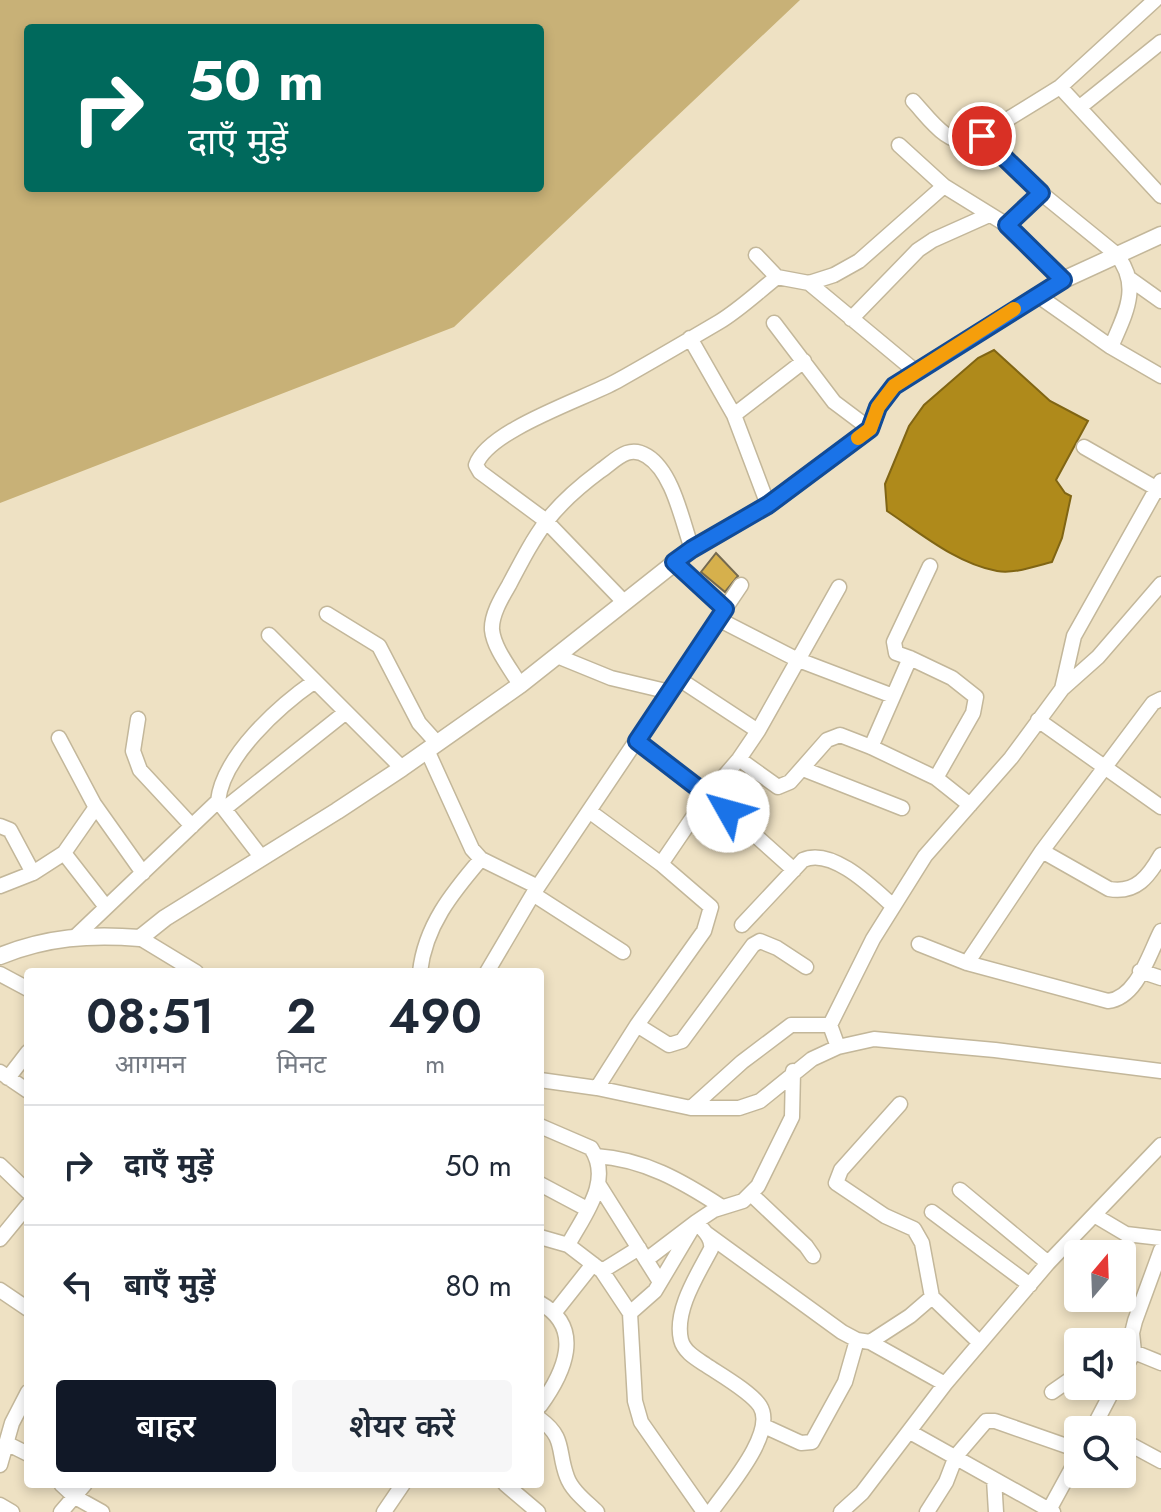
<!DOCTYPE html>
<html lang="hi">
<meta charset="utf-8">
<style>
:root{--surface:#fff;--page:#f6f6f7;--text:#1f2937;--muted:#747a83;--line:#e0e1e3;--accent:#111827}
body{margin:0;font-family:Jost,"Noto Sans Devanagari",sans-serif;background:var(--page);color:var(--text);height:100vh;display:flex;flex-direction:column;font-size:30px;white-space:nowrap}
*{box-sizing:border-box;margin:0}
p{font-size:26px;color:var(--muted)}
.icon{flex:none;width:44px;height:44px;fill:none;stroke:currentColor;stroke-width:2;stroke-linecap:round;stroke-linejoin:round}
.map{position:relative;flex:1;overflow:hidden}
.side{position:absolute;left:24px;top:968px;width:520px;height:520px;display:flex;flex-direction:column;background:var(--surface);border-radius:8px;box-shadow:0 4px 12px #0003}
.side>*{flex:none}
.guide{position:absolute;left:24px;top:24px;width:520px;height:168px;border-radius:8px;box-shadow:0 4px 12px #0003;background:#00695c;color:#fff;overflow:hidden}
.needle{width:52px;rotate:19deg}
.buttons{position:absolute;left:1064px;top:1240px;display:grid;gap:16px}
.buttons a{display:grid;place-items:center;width:72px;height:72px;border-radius:8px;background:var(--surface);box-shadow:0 4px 12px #0003;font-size:40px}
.pin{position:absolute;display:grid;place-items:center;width:68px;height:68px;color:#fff;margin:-34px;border:4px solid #fff;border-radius:50%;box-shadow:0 2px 8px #0007}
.me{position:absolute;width:88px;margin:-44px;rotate:308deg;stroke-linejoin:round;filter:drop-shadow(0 0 6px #0008)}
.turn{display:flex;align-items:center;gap:28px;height:168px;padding:0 32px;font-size:36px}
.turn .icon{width:104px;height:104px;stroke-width:2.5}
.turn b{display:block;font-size:56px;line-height:68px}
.eta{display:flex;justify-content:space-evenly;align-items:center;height:136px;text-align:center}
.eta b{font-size:48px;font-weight:600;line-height:56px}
.action{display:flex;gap:16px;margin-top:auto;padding:16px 32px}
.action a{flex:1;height:92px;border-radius:8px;background:var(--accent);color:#fff;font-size:32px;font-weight:600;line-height:92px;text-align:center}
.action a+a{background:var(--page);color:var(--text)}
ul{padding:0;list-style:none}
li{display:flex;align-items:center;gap:24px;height:120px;padding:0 32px;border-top:2px solid var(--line)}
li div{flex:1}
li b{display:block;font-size:30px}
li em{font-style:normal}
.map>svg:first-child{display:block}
.green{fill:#c8b177;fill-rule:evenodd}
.water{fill:#af8a1b;stroke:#806514;stroke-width:2}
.building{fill:#d6b04c;stroke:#756a4f;stroke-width:2}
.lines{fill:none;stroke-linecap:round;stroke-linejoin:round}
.minor-casing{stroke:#c3b79a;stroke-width:17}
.tertiary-casing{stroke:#c3b79a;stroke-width:19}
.minor{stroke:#fff;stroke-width:14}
.tertiary{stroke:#fff;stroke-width:16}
.route-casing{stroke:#114b97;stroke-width:20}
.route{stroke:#1a73e8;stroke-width:14}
.slow{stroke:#f59e0b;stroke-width:14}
</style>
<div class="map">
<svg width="1161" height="1512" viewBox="0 0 1161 1512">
<rect width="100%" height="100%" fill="#eee1c3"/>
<path class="green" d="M0,0H800L454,327L0,503ZM28,28H540V188H28Z"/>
<path class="water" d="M994,350L1050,401L1088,421L1056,480L1065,493L1071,496L1062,538L1052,562C1035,566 1015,574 997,571C957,564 920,533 887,511L885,484L909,426L924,405L978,358Z"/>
<path class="building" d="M716,553L738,576L725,592L701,572Z"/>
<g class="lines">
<defs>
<path id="minor" d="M1060,87L1161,196
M913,101C929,118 948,148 974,140L1060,87L1155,0
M1080,107L1161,42
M982,136L1041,193L1116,254C1142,286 1125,314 1111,347
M899,145L944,186L1007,225L1063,280
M1007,225L1041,193
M756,255L777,277L809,283L915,371
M1130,279L1161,301
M809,283L834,275L859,261L944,186
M1037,295L1111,347L1161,376
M851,319L918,250L933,240L989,215
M774,323L834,402L870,429
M690,338L734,415L768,505
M734,415L804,361
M1084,447L1161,491
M674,562L725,609
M624,602L545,520L480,472L476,465C488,430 584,399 617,381C651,362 685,342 719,322C739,310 758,292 777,277
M327,614L379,646L419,723L437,743
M718,619L796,659L893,696
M269,635L402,768
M557,656L611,678L670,692
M910,658L952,678L976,697L973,713L936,778
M679,679L758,731
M520,685C511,669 494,649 492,630C491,615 502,597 509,585C538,530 549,509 600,471C616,460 628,444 647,456C673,472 682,521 692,549
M1062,689L1074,636L1161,481
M138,719L133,751L140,770L192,826
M1038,720L1161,807
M59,738L94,804L143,873
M637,741L728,811L794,870
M871,747L910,658L896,653L894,642L930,566
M427,750L472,849L481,859L538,887
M739,759L778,787L790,782L827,740L840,735L871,747L936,778L970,805
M803,769L902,808
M218,801C223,756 279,706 315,681
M224,809L346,712
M589,811L661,864L711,907L704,931L637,1025L597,1088
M0,826L10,830L33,873
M1042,851L1109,889C1136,894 1149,876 1161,855
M64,853L106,907
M661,864L708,795L739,759L758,731L839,587
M0,886L33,873L64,853L96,807
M533,894L623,952
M742,925L803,860C832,847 873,888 893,906
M74,938L218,801L262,858
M140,938L196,972
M919,944L967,963L1108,1001C1137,998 1149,954 1161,931
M967,963L1042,851L1153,703L1161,699
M1140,971L1161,978
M420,972C425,926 452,893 481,859
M487,972L533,894L741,585
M0,974L28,989
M637,1025L669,1045L682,1041L753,945L760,941L777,948L806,967
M838,1047L830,1025L873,939L925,856L1011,758L1062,689L1098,657L1161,584
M0,1072L28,1091
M8,1078L28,1052
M540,1080L597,1088L691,1108H739L760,1101L812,1059L838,1047L874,1039L995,1050L1161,1071
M900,1104L841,1170L836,1183L885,1216L914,1229L922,1243L932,1297
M691,1108L742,1062L791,1025H830
M540,1126L591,1148C613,1181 584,1215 568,1245
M596,1156C644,1159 682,1181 722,1207
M0,1165L28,1192
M540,1184L587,1209
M599,1185L660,1282
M960,1190L1048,1263
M752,1195L806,1246L813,1256
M932,1212L1030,1285
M1094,1215L1126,1234L1161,1238
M707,1234L842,1332L857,1340L870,1342L945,1384
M540,1237L568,1245L602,1271L630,1313L635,1401L641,1422L704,1512
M0,1239L28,1205
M646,1260L696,1222C703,1230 713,1238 711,1249C698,1274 674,1310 681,1340C684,1352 697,1359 706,1365C721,1375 751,1392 760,1406C777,1433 726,1490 711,1512
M602,1271L639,1248
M0,1290L28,1309
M540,1303C585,1328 564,1373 540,1406
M555,1312L593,1264
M630,1313L655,1291L696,1222L714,1210L743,1201L758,1186L792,1117L793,1071
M870,1342L910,1316L932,1297L980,1343
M1134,1352L1132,1333L1135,1321L1161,1250
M1122,1373L1134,1352L1161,1363
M1052,1392L1078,1374
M540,1419C566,1438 557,1451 567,1477C572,1491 587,1502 597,1512
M764,1426L801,1443L812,1442L845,1382L857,1340
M1092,1430L1115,1386
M910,1432L1053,1512
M1122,1440L1161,1461
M6,1443L28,1454
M0,1465L12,1423L28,1392
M994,1479L996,1512
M61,1484L75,1497L102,1512
M505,1484L538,1512
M0,1505L12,1512
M1049,1510L1078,1457
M61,1512L85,1484
M384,1512L403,1484
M841,1512L862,1493L945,1384L1048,1263L1161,1145
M927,1512L946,1482L956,1456L986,1421H995L1078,1450"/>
<path id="tertiary" d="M0,956C47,937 90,934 140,938L165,918L337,811L402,768L520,685L692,549L768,505L870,429L878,407L894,386L1063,280L1161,235"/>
</defs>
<use href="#minor" class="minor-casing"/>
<use href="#tertiary" class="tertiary-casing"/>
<use href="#minor" class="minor"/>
<use href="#tertiary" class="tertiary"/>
</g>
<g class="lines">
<defs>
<path id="route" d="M728,811L637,741L725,609L674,562L692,549L768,505L870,429L878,407L894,386L1063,280L1007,225L1041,193L982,136"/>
</defs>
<use href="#route" class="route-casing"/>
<use href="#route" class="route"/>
<path class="slow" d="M858,438L870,429L878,407L894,386L1014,309"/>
</g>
</svg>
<div class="buttons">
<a><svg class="needle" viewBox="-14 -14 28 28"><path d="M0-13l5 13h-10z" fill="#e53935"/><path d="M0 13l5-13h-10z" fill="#747a83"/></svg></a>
<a><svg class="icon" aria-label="sound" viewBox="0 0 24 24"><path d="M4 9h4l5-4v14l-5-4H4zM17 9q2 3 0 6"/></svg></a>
<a><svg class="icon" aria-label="search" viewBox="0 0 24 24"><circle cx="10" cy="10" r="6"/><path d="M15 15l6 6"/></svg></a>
</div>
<div class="pin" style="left:982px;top:136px;background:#d93025"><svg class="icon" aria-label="arrive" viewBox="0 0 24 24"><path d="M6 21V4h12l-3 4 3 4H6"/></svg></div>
<svg class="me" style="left:728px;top:811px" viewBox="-20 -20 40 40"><circle r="19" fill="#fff"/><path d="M0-13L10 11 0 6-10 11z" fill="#1a73e8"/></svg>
<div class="guide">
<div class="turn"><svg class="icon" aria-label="right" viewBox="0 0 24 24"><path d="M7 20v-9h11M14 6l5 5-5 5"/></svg><div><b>50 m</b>दाएँ मुड़ें</div></div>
</div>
<section class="side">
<div class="eta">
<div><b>08:51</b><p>आगमन</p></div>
<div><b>2</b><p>मिनट</p></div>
<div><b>490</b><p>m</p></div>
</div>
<ul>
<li><svg class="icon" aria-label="right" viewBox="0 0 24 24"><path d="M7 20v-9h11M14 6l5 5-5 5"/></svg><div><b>दाएँ मुड़ें</b></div><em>50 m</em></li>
<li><svg class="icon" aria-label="left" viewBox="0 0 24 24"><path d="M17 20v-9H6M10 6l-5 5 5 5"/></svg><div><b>बाएँ मुड़ें</b></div><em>80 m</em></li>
</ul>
<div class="action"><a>बाहर</a><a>शेयर करें</a></div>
</section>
</div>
